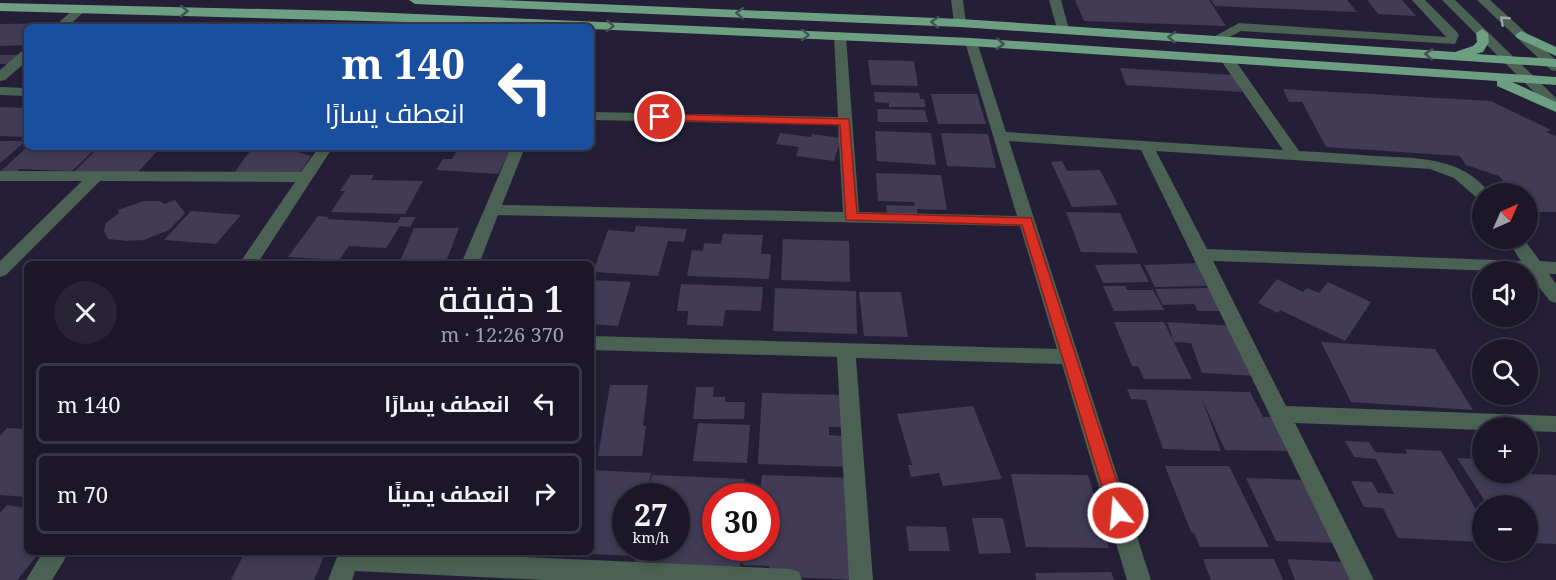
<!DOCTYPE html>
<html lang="ar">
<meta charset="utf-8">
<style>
:root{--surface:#1b1729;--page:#282435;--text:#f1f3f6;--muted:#a09fa8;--line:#393646}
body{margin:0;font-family:"Noto Serif",Cairo,serif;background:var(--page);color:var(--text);direction:rtl;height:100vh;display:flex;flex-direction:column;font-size:22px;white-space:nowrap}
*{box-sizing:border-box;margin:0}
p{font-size:20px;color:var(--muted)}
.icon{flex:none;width:33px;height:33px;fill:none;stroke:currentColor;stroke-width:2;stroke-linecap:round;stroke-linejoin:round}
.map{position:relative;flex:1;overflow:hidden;direction:ltr}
.sheet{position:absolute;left:24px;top:261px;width:570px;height:294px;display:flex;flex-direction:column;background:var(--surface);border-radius:9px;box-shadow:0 3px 9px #0003,0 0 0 2px var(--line);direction:rtl}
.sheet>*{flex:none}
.hud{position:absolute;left:24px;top:24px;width:570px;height:126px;border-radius:9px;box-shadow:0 3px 9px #0003,0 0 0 2px var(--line);direction:rtl;background:#1a4fa0;color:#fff;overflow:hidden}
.needle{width:39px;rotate:45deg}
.fabs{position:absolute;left:1472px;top:183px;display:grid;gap:12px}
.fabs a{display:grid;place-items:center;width:66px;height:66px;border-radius:50%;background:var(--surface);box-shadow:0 3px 9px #0003,0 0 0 2px var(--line);font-size:30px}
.speed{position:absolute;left:612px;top:483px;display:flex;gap:12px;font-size:30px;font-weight:700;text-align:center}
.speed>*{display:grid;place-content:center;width:78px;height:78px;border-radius:50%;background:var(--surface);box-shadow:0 3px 9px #0003,0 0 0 2px var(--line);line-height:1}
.speed small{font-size:15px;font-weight:400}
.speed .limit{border:9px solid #d22;background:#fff;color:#111}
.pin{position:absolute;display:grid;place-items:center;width:51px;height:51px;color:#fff;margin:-26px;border:3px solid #fff;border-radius:50%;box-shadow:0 2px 6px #0007}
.me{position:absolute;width:66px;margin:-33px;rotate:343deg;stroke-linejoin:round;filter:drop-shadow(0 0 4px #0008)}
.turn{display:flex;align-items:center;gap:21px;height:126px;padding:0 30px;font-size:27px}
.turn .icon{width:78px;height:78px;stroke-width:2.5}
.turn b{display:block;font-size:42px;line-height:51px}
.round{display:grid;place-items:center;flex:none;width:63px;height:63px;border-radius:32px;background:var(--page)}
.overview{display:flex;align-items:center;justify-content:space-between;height:102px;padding:0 30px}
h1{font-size:36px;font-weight:600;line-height:45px}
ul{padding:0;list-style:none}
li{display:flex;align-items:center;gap:18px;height:81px;margin:0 12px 9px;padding:0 18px;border:3px solid var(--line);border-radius:9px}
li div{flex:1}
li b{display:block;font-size:22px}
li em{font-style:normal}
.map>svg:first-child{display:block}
.building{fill:#413b56}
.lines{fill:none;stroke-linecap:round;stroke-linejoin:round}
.minor{fill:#4a6153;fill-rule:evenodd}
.major{fill:#6d9f82;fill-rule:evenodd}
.oneway{stroke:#405353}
.oneway2{stroke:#9ca6a7}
.route{fill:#d93025;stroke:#8d1f18;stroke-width:1.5}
</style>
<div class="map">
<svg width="1556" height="580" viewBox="0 0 1556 580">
<rect width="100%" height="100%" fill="#241f37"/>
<path class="building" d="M1075,0H1209L1226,26L1084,21Z
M1211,0H1347L1357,12L1215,6Z
M1367,0H1402L1416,16L1378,14Z
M59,23L55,27H27V45L0,46V24Z
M0,55H19L8,64H0Z
M868,60L914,61L918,86L871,85Z
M1120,68L1233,75L1242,92L1126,85Z
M1283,89L1491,101L1551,130L1546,132L1556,136V212H1531L1527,208V194H1514L1499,176L1466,165L1460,156L1326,147L1302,102H1289Z
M874,92L919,93L920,99H924L926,107H889V103L875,102Z
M931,94H977L986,124H938Z
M0,107L27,108V134L24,137L0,136Z
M877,109L925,110L928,122H878Z
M875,131L931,133L936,165L877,161Z
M780,133L811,137L812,134L841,138L834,161L796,156L799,147L776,144Z
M941,133L988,134L996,168L947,166Z
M0,141H26L0,163Z
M27,147H97L72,171L19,169L16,172L1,171Z
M99,147H161L138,172H74Z
M253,147H297L294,151L311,156L297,177H231Z
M447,147H512L498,174L436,170L443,159H452L456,152H444Z
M1062,161L1067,171L1100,170L1118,205L1072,207L1051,162Z
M876,173L941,175L947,210L917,209L918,217L887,216L886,205L915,206L914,202L878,201Z
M351,175H374L371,180L423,181L405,214L331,212L345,191H340Z
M175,200L185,213L169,230L144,240L127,241L108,239L104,231L106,223L119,213L118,210L144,201H160L165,204Z
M191,211L241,215L216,244L164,240Z
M1066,212L1120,213L1138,253L1081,252Z
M318,216L329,217L327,219L397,223L401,217H416L410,227L400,226L386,248L349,246L339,260L288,257Z
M636,226L687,229L684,242L668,241L658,276L593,272L608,230L634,232Z
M414,228H459L447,259H401Z
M723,234L763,235L761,254H771L769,279L687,276L692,250L703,251L704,243L721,244Z
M783,239L849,241L850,282L781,280Z
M1200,263L1208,276H1202L1207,286L1155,287L1144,265Z
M1140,264L1149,282L1103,283L1095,265Z
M1277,279L1303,292L1307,288L1319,293L1328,282L1371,302L1345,341L1280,310L1278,313L1258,303Z
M591,280L631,282L618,326L591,324Z
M681,284L763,287L761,311L725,310L723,326L687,325L688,311H677Z
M1103,286H1125L1127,290H1153L1164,310L1114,311Z
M775,288L856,291L857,334L773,331Z
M1209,288L1222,311H1198L1194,304L1163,305L1155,289Z
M859,292H901L908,337L864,336Z
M1114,322H1164L1192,379H1144L1138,366H1132Z
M1167,322L1234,326L1259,376L1202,373L1191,343L1174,342Z
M1321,342L1435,349L1473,410L1351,402Z
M610,385H648L643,426H646L642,456H598Z
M696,387H714L713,397H725V402H745L744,419H693Z
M1127,389L1250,392L1263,417H1279L1295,451L1225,450L1202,399L1221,451L1163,449L1146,400L1131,399Z
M762,393L846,395L847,427H829V435L851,437L853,467L758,464Z
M973,406L1002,479L943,486L939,473L911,477L908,465H912L897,414Z
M698,423L750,425L747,463L693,461Z
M7,428L27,429V497L0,495V436Z
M1345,441L1369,442L1375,452L1407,454L1405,449L1441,451L1482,519V542L1398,538L1383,508L1364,507L1351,481L1372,482L1378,493L1394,494L1376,459L1354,457Z
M1457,458L1482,459V472L1556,475V544L1527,543V506H1488Z
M1165,466H1229L1269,547H1200L1194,533L1191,532Z
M591,470L651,473L647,496H626V548H636L635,556L591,554Z
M1011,474L1088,475L1109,548L1026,547Z
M652,475L745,479L743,496H716V548H742L739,575L634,569L638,548H676V496H648Z
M762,475L853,478L856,580L768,576L769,566L743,565L745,548H766V496H760Z
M1246,478L1310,480L1341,543L1276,541Z
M7,505L27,508V552H40L17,580H0V513Z
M972,518H1003L1011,553L979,554Z
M906,526L946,527L950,551H909Z
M245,552H326L314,580H231Z
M467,552H506L505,557Z
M1203,559H1274L1283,580H1211Z
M1287,559L1346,562L1354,580H1295Z
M1111,572L1114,580H1036L1035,573Z"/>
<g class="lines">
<path class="minor" d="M951,0H963L966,23L964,26L960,27L954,23Z
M1049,0H1061L1069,29L1067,32L1063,33L1057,29Z
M1412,0H1425L1457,32L1459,35L1455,44L1241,31L1218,43H1210L1208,40L1239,23L1446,37Z
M1442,0H1455L1556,98V110L1551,109Z
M1477,0H1490L1556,60V71L1551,70Z
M81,5L87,9L67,27H54L77,6Z
M412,14L418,18L412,27H400L408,15Z
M840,32L846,36L859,212L1017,216L965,42L971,38L977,42L1006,132L1283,150L1220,59L1227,55L1232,56L1299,151C1324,152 1349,154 1374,156C1415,158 1463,156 1490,194H1482V199L1476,197L1454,178L1430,169L1156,151L1207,249L1521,261L1506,238H1523L1540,261L1556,262V274H1549L1556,284V303L1550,301L1527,272L1213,261L1286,406L1556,416V432L1527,431V428H1482V430L1295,423L1374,580H1350L1141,150L1009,141L1151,580H1127L1062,364L856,358L873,580H849L837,357L591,350V336L1057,349L1020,226L498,215L479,264H461L511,147H525L502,205L843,212L838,125L591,120V112L838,117L834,36Z
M27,50V61L5,80L0,81V70L22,51Z
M0,87L27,88V96L0,95Z
M319,147H333L257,264H239L295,182L100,181L6,275L0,277V261L82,181H0V171L301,172Z
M43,552H69L52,580H26Z
M339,552H415L790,569L799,572L802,580H544L355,571L352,580H328Z"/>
<path class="major" d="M409,0H499L960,19L1455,52L1473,46L1477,42L1476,33L1482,29L1488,33L1489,42L1483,52L1476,54L1556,59V67L960,27L415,4Z
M0,3L346,11L971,38L1556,77V85L1512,82L1556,102V112L1497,86V81L971,46L591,29V27L0,11Z
M1521,31L1556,47V56L1517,38L1515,35Z"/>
</g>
<defs><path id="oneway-chevron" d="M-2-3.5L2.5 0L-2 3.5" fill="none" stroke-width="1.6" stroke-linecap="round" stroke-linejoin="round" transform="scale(1.5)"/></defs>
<g class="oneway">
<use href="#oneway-chevron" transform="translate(184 11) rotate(1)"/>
<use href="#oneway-chevron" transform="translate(740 13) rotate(-177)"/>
<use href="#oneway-chevron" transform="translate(935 22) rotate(-177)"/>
<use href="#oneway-chevron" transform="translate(610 26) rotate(2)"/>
<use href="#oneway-chevron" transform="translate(805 35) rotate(2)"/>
<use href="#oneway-chevron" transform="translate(1172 37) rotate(-176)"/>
<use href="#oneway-chevron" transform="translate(1000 44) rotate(4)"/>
<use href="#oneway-chevron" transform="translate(1429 54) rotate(-176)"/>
</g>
<use class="oneway2" href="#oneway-chevron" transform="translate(1504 20) rotate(-137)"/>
<path class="route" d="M660,114L849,119L857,213L1031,218L1127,513L1125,519L1118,521L1112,519L1110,513L1022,225L846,220L840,125L656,120V115Z"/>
</svg>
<div class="fabs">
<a><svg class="needle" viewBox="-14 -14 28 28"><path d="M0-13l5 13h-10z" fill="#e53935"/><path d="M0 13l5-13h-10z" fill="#a09fa8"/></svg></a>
<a><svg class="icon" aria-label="sound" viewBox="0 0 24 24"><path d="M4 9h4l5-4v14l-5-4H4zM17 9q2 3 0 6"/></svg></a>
<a><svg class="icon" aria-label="search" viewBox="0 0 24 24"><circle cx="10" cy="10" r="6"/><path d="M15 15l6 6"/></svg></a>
<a>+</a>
<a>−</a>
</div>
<div class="speed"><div>27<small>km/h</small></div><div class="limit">30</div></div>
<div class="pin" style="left:660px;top:117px;background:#d93025"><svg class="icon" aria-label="arrive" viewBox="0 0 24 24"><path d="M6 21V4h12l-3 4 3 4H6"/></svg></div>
<svg class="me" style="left:1118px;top:513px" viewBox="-20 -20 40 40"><circle r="17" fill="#d93025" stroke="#fff" stroke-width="3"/><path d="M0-11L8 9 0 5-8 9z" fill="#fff"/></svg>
<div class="hud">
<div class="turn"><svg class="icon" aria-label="left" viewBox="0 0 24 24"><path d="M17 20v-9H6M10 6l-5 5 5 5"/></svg><div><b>140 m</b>انعطف يسارًا</div></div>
</div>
<section class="sheet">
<div class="overview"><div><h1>1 دقيقة</h1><p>370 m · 12:26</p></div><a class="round"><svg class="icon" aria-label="close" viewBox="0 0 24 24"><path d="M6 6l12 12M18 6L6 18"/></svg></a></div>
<ul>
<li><svg class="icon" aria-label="left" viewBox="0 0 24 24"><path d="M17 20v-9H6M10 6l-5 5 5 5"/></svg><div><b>انعطف يسارًا</b></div><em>140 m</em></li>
<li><svg class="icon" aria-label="right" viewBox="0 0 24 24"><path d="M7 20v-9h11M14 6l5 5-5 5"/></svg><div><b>انعطف يمينًا</b></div><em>70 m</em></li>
</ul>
</section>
</div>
